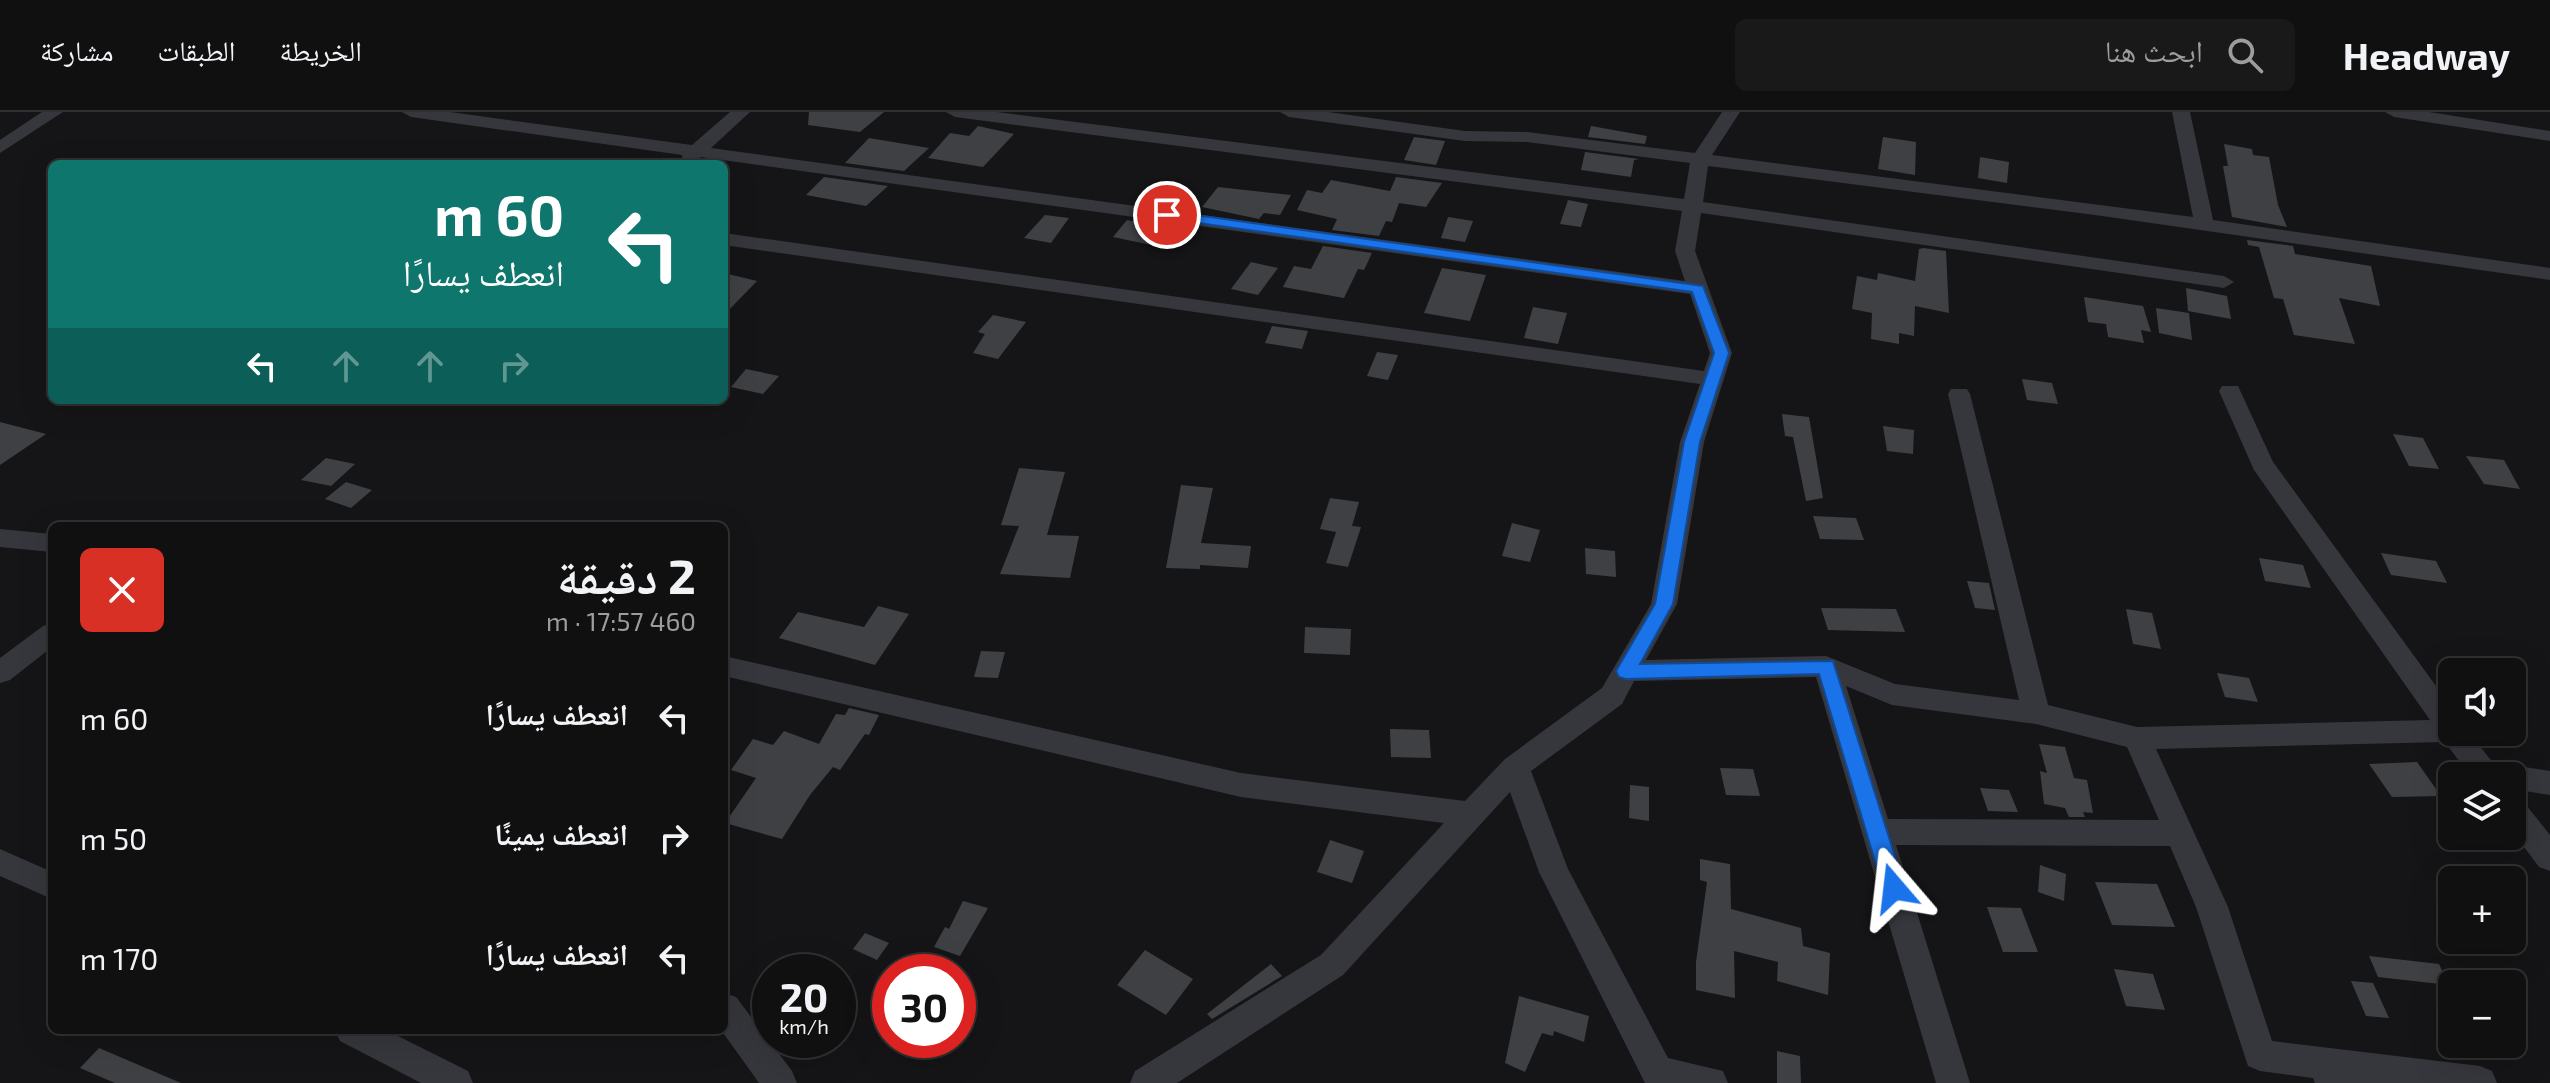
<!DOCTYPE html>
<html lang="ar">
<meta charset="utf-8">
<style>
:root{--surface:#101011;--page:#19191a;--text:#f1f3f6;--muted:#9c9d9f;--line:#303031}
body{margin:0;font-family:"Exo 2","Noto Naskh Arabic",sans-serif;background:var(--page);color:var(--text);direction:rtl;height:100vh;display:flex;flex-direction:column;font-size:30px;white-space:nowrap}
*{box-sizing:border-box;margin:0}
p{font-size:26px;color:var(--muted)}
.icon{flex:none;width:44px;height:44px;fill:none;stroke:currentColor;stroke-width:2;stroke-linecap:round;stroke-linejoin:round}
.map{position:relative;flex:1;overflow:hidden;direction:ltr}
.drawer{position:absolute;left:48px;top:410px;width:680px;height:512px;display:flex;flex-direction:column;background:var(--surface);border-radius:12px;box-shadow:0 8px 32px #0002,0 0 0 2px var(--line);direction:rtl}
.drawer>*{flex:none}
.top-card{position:absolute;left:48px;top:48px;width:680px;height:244px;border-radius:12px;box-shadow:0 8px 32px #0002,0 0 0 2px var(--line);direction:rtl;background:#0f766e;color:#fff;overflow:hidden}
.tools{position:absolute;left:2438px;top:546px;display:grid;gap:16px}
.tools a{display:grid;place-items:center;width:88px;height:88px;border-radius:12px;background:var(--surface);box-shadow:0 8px 32px #0002,0 0 0 2px var(--line);font-size:40px}
.speed{position:absolute;left:752px;top:842px;display:flex;gap:16px;font-size:40px;font-weight:700;text-align:center}
.speed>*{display:grid;place-content:center;width:104px;height:104px;border-radius:50%;background:var(--surface);box-shadow:0 8px 32px #0002,0 0 0 2px var(--line);line-height:1}
.speed small{font-size:20px;font-weight:400}
.speed .limit{border:12px solid #d22;background:#fff;color:#111}
.pin{position:absolute;display:grid;place-items:center;width:68px;height:68px;color:#fff;margin:-34px;border:4px solid #fff;border-radius:50%;box-shadow:0 2px 8px #0007}
.me{position:absolute;width:88px;margin:-44px;rotate:343deg;stroke-linejoin:round;filter:drop-shadow(0 0 6px #0008)}
.turn{display:flex;align-items:center;gap:28px;height:168px;padding:0 32px;font-size:36px}
.turn .icon{width:104px;height:104px;stroke-width:2.5}
.turn b{display:block;font-size:56px;line-height:68px}
.lanes{display:flex;align-items:center;height:76px;padding:0 32px;background:#0003;justify-content:center;gap:40px;direction:ltr}
.lanes .off{opacity:.35}
.round{display:grid;place-items:center;flex:none;width:84px;height:84px;border-radius:12px;background:var(--page)}
.summary{display:flex;align-items:center;justify-content:space-between;height:136px;padding:0 32px}
h1{font-size:48px;font-weight:700;line-height:60px}
ul{padding:0;list-style:none}
li{display:flex;align-items:center;gap:24px;height:120px;padding:0 32px}
li div{flex:1}
li b{display:block;font-size:30px}
li em{font-style:normal}
header{display:flex;align-items:center;gap:48px;box-sizing:border-box;height:112px;padding:0 40px;background:var(--surface);border-bottom:2px solid var(--line)}
header strong{font-size:38px}
nav{display:flex;gap:44px;margin-inline-start:auto;font-size:28px}
.search{width:560px;height:72px;background:var(--page);display:flex;align-items:center;gap:20px;box-sizing:border-box;padding:0 28px;border-radius:12px;color:var(--muted);font-size:30px}
.map>svg:first-child{display:block}
.building{fill:#3f4044}
.lines{fill:none;stroke-linecap:round;stroke-linejoin:round}
.street{fill:#36373c;fill-rule:evenodd}
.route{fill:#1a73e8;stroke:#114b97;stroke-width:2}
</style>
<header>
<strong>Headway</strong>
<div class="search"><svg class="icon" aria-label="search" viewBox="0 0 24 24"><circle cx="10" cy="10" r="6"/><path d="M15 15l6 6"/></svg>ابحث هنا</div>
<nav><a>الخريطة</a><a>الطبقات</a><a>مشاركة</a></nav>
</header>
<div class="map">
<svg width="2550" height="971" viewBox="0 0 2550 971">
<rect width="100%" height="100%" fill="#151517"/>
<path class="building" d="M809,0H884L860,20L808,13Z
M978,14L1014,22L983,55L928,46L950,21L969,24Z
M1591,14L1647,24L1645,32L1588,25Z
M1414,25L1445,29L1436,53L1404,48Z
M1883,25L1916,30L1915,63L1878,57Z
M869,26L929,36L904,59L845,51Z
M2224,32L2252,37L2253,43L2269,45L2278,93L2287,115L2232,105L2223,54H2228Z
M1585,40L1639,47L1634,48L1631,65L1581,58Z
M1980,45L2009,50L2007,71L1978,66Z
M824,65L888,74L866,94L806,83Z
M1396,65L1442,71L1426,95L1399,91L1392,110L1386,109L1379,124L1332,118L1337,107L1297,98L1307,78L1322,81L1331,68L1390,79Z
M1218,75L1291,83L1280,103L1264,101L1259,107L1202,95Z
M1568,88L1588,92L1581,115L1560,112Z
M1045,103L1069,106L1051,131L1024,126Z
M1448,105L1473,109L1465,130L1441,126Z
M1127,108L1167,117L1156,134L1113,125Z
M2247,128L2293,134L2295,142L2371,154L2380,194L2339,186L2355,232L2294,223L2283,187L2274,186L2259,135L2248,133Z
M1323,134L1372,141L1364,158L1358,157L1344,186L1283,175L1294,154L1311,157Z
M1923,136L1946,139L1949,201L1915,194L1914,224L1899,221V232L1871,227L1872,201L1852,197L1857,164L1877,168L1878,161L1915,169L1919,137Z
M1251,150L1278,156L1258,183L1231,177Z
M1442,156L1486,163L1470,209L1424,201Z
M724,161L757,169L724,203Z
M2186,176L2227,184L2231,207L2188,199Z
M2084,185L2143,194L2151,220L2141,218L2144,231L2108,225L2106,212L2088,210Z
M1533,195L1567,201L1558,232L1524,226Z
M2156,196L2189,201L2192,228L2159,221Z
M993,203L1026,210L998,247L973,241L985,222L978,220Z
M1272,214L1308,219L1302,237L1265,231Z
M1377,240L1398,243L1388,268L1367,264Z
M746,257L779,264L763,282L731,275Z
M2022,267L2052,271L2058,292L2027,288Z
M1782,302L1809,305L1823,386L1806,389L1793,325L1785,324Z
M0,310L46,322L0,353Z
M1883,314L1914,318L1913,342L1887,339Z
M2393,322L2423,326L2439,357L2409,354Z
M2466,344L2504,348L2520,377L2484,372Z
M326,346L355,352L331,374L301,368Z
M1019,356L1065,360L1047,423L1079,424L1070,466L1000,462L1019,414L1001,413Z
M346,370L372,378L351,396L325,387Z
M1181,373L1213,376L1201,431L1251,434L1248,456L1200,453V457L1166,456Z
M1330,386L1359,390L1352,414L1361,415L1348,455L1326,451L1336,420L1320,417Z
M1813,404L1856,406L1864,428L1820,427Z
M1512,411L1540,418L1530,450L1502,444Z
M1585,436L1615,439L1616,465L1586,462Z
M2381,441L2436,449L2447,471L2391,463Z
M2259,446L2303,453L2311,476L2265,469Z
M1967,469L1989,471L1995,498L1975,496Z
M878,494L909,502L875,553L779,526L798,500L864,515Z
M1821,496L1896,497L1905,520L1828,518Z
M2126,497L2152,501L2161,537L2133,532Z
M1305,515L1351,517L1350,543L1304,541Z
M981,539L1005,540L998,566L974,565Z
M2217,561L2249,566L2258,590L2225,585Z
M849,596L879,603L869,623L865,622L840,658L833,655L810,683L782,727L725,711L756,666L731,658L753,627L773,633L784,619L819,632L836,602L845,603Z
M1390,617L1429,618L1431,646L1391,645Z
M2039,632L2065,635L2074,666L2087,668L2093,701L2083,700L2085,705H2069L2065,696L2044,692L2040,659L2047,661Z
M2417,650L2441,684L2392,685L2369,652Z
M1720,656L1753,657L1760,684L1726,683Z
M1630,673L1649,675V709L1629,706Z
M1980,676L2009,678L2018,700L1988,699Z
M1330,728L1364,739L1352,771L1317,760Z
M1700,747L1730,752L1731,797L1801,816L1803,834L1830,841L1828,883L1777,869L1778,850L1734,839L1735,886L1696,878V850L1707,770L1700,768Z
M2040,753L2066,762L2064,789L2038,780Z
M2095,770L2157,772L2175,815L2112,813Z
M963,789L988,796L960,844L934,835L945,815L949,817Z
M1987,795L2021,796L2038,840H2003Z
M865,821L889,831L877,848L853,837Z
M1145,838L1193,867L1166,903L1117,873Z
M2369,844L2439,852L2449,873L2378,865Z
M1271,852L1282,864L1212,907L1207,902Z
M2114,857L2153,862L2165,898L2126,894Z
M2351,869L2373,871L2389,906L2366,904Z
M1519,884L1589,904L1584,930L1554,919L1553,924L1542,921L1525,960L1505,951Z
M99,936L181,971H115L80,956Z
M1777,939L1800,944L1801,971H1777Z"/>
<g class="lines">
<path class="street" d="M42,0H63L0,41V28Z
M402,0H450L692,33L730,0H750L711,36L1685,169L1675,139L1682,99L955,5L946,0H997L1684,87L1690,51L1527,30L1465,29L1289,5L1280,0H1328L1465,19L1527,20L1695,41L1722,0H1740L1712,43L2193,105L2172,0H2190L2213,108L2550,156V168L2095,103L1708,54L1703,90L2224,164L2234,170L2224,176L1701,101L1695,139L1732,241L1704,330L1677,492L1646,548L1826,544L1895,572L2019,588L1948,282L1951,277H1967L1970,282L2048,593L2137,615L2430,608L2254,358L2219,279L2222,274H2238L2273,350L2452,596V620H2469L2500,660L2512,653L2550,659V683L2512,677V664H2470L2445,630L2156,637L2228,795L2272,929L2480,954L2492,959L2497,971H2315L2313,966L2260,959L2248,954L2196,795L2170,734L1896,733L1970,971H1936L1816,565L1634,569L1622,592L1531,659L1568,757L1668,946L1723,959L1728,971H1645L1539,760L1510,680L1343,863L1177,971H1130L1135,959L1321,843L1444,711L1241,685L724,564V544L1241,661L1465,689L1505,647L1602,576L1651,492L1680,330L1700,272L724,133V121L1704,259L1710,241L1690,182L701,45L690,51L683,49L682,43L411,5ZM1846,574L1892,593L2036,612L2127,635L2159,708L1888,707Z
M2385,0H2429L2550,19V29L2394,5Z
M0,417L52,422V440L0,435Z
M52,511V535L10,568L0,571V546L43,514Z
M2512,685L2522,688L2550,723V759L2539,755L2512,719Z
M0,737L52,760V787L0,764Z
M724,881L736,885L792,959L797,971H759L721,918H724Z
M335,918H386L468,959L473,971H421L340,929Z"/>
</g>
<path class="route" d="M1167,99L1703,174L1729,241L1700,330L1673,492L1640,552L1833,549L1905,776L1901,782L1894,785L1886,782L1883,776L1819,562L1626,567L1619,565L1616,559L1655,492L1684,330L1714,241L1692,180L1162,106L1160,103Z"/>
</svg>
<div class="tools">
<a><svg class="icon" aria-label="sound" viewBox="0 0 24 24"><path d="M4 9h4l5-4v14l-5-4H4zM17 9q2 3 0 6"/></svg></a>
<a><svg class="icon" aria-label="layers" viewBox="0 0 24 24"><path d="M12 4l9 5-9 5-9-5zM3 14l9 5 9-5"/></svg></a>
<a>+</a>
<a>−</a>
</div>
<div class="speed"><div>20<small>km/h</small></div><div class="limit">30</div></div>
<div class="pin" style="left:1167px;top:103px;background:#d93025"><svg class="icon" aria-label="arrive" viewBox="0 0 24 24"><path d="M6 21V4h12l-3 4 3 4H6"/></svg></div>
<svg class="me" style="left:1894px;top:776px" viewBox="-20 -20 40 40"><path d="M0-17L14 15 0 8-14 15z" fill="#1a73e8" stroke="#fff" stroke-width="4"/></svg>
<div class="top-card">
<div class="turn"><svg class="icon" aria-label="left" viewBox="0 0 24 24"><path d="M17 20v-9H6M10 6l-5 5 5 5"/></svg><div><b>60 m</b>انعطف يسارًا</div></div>
<div class="lanes"><svg class="icon" aria-label="left" viewBox="0 0 24 24"><path d="M17 20v-9H6M10 6l-5 5 5 5"/></svg><svg class="icon off" aria-label="ahead" viewBox="0 0 24 24"><path d="M12 20V5M6 11l6-6 6 6"/></svg><svg class="icon off" aria-label="ahead" viewBox="0 0 24 24"><path d="M12 20V5M6 11l6-6 6 6"/></svg><svg class="icon off" aria-label="right" viewBox="0 0 24 24"><path d="M7 20v-9h11M14 6l5 5-5 5"/></svg></div>
</div>
<section class="drawer">
<div class="summary"><div><h1>2 دقيقة</h1><p>460 m · 17:57</p></div><a class="round" style="background:#d93025;color:#fff"><svg class="icon" aria-label="close" viewBox="0 0 24 24"><path d="M6 6l12 12M18 6L6 18"/></svg></a></div>
<ul>
<li><svg class="icon" aria-label="left" viewBox="0 0 24 24"><path d="M17 20v-9H6M10 6l-5 5 5 5"/></svg><div><b>انعطف يسارًا</b></div><em>60 m</em></li>
<li><svg class="icon" aria-label="right" viewBox="0 0 24 24"><path d="M7 20v-9h11M14 6l5 5-5 5"/></svg><div><b>انعطف يمينًا</b></div><em>50 m</em></li>
<li><svg class="icon" aria-label="left" viewBox="0 0 24 24"><path d="M17 20v-9H6M10 6l-5 5 5 5"/></svg><div><b>انعطف يسارًا</b></div><em>170 m</em></li>
</ul>
</section>
</div>
